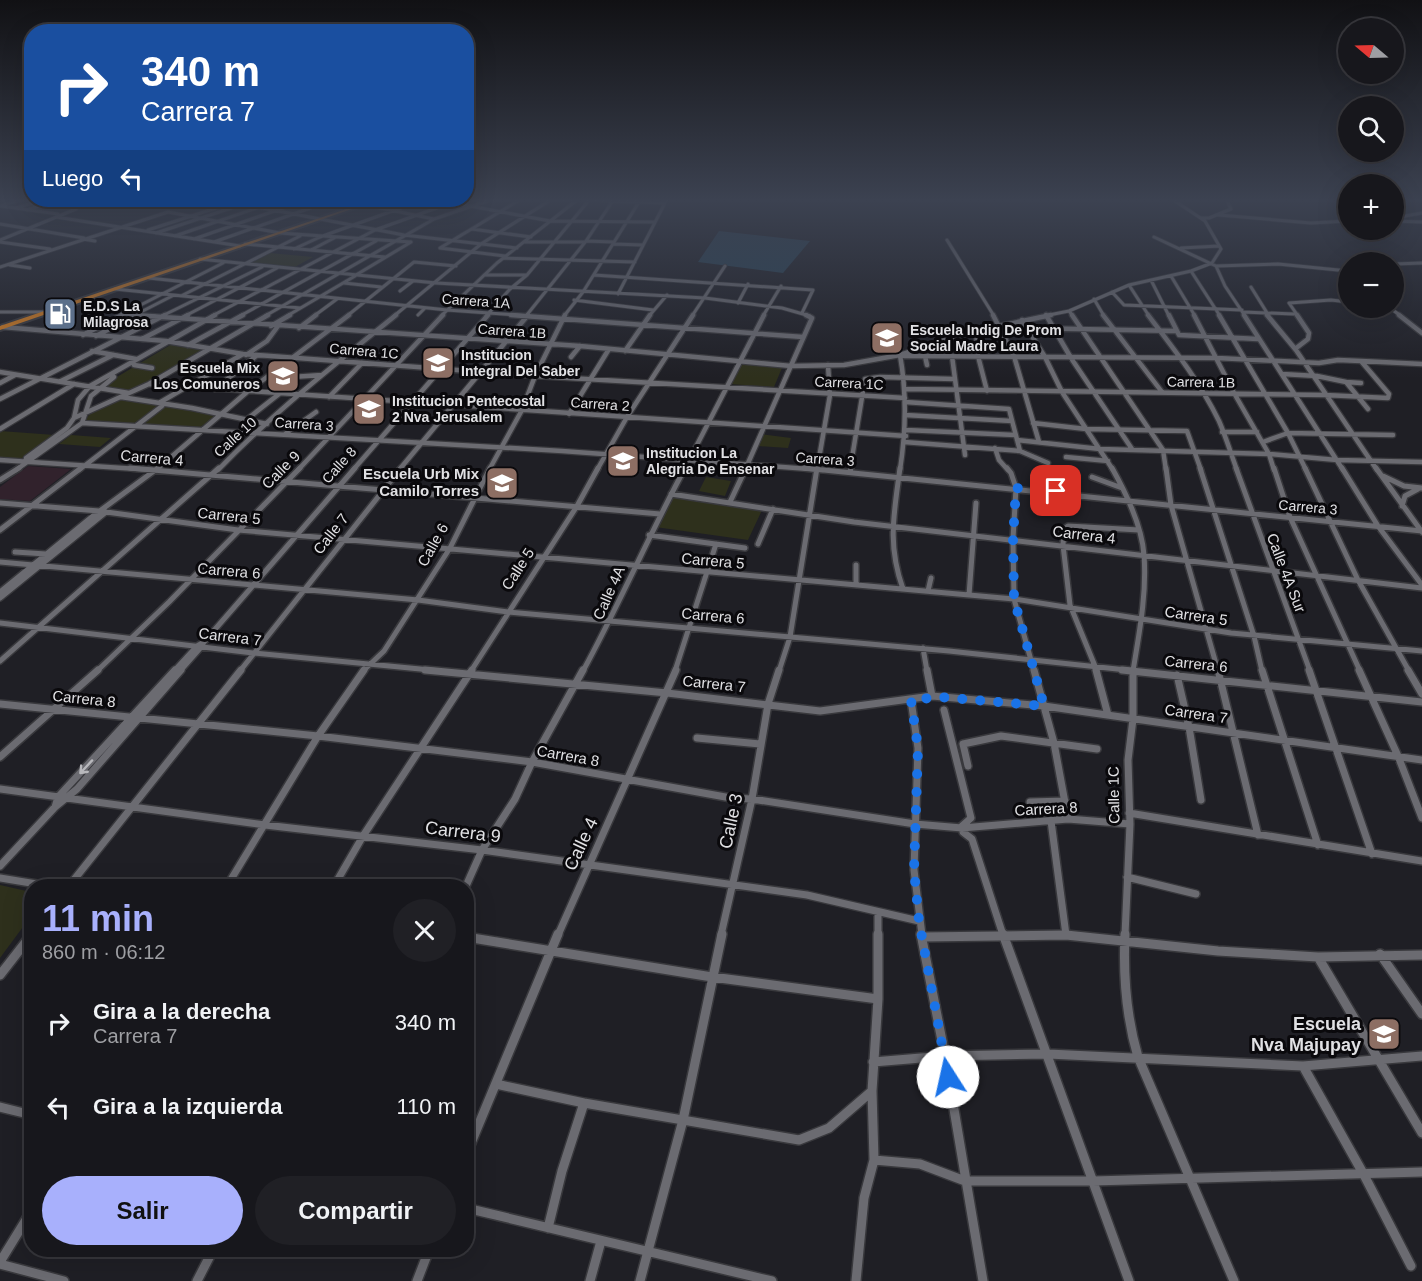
<!DOCTYPE html>
<html lang="es">
<meta charset="utf-8">
<style>
:root{--surface:#17171c;--page:#202025;--text:#f1f3f6;--muted:#9e9fa3;--line:#36363b;--accent:#a8b0fc}
body{margin:0;font-family:Arial,sans-serif;background:var(--page);color:var(--text);height:100vh;display:flex;flex-direction:column;font-size:22px;white-space:nowrap}
*{box-sizing:border-box;margin:0}
p{font-size:20px;color:var(--muted)}
.icon{flex:none;width:33px;height:33px;fill:none;stroke:currentColor;stroke-width:2;stroke-linecap:round;stroke-linejoin:round}
.map{position:relative;flex:1;overflow:hidden}
.side{position:absolute;left:24px;top:879px;width:450px;height:378px;display:flex;flex-direction:column;background:var(--surface);border-radius:24px;box-shadow:0 6px 24px #0002,0 0 0 2px var(--line)}
.side>*{flex:none}
.hud{position:absolute;left:24px;top:24px;width:450px;height:183px;border-radius:24px;box-shadow:0 6px 24px #0002,0 0 0 2px var(--line);background:#1a4fa0;color:#fff;overflow:hidden}
.needle{width:39px;rotate:289deg}
.controls{position:absolute;left:1338px;top:18px;display:grid;gap:12px}
.controls a{display:grid;place-items:center;width:66px;height:66px;border-radius:50%;background:var(--surface);box-shadow:0 6px 24px #0002,0 0 0 2px var(--line);font-size:30px}
.pin{position:absolute;display:grid;place-items:center;width:51px;height:51px;color:#fff;margin:-26px;border-radius:12px;box-shadow:0 3px 9px #0006}
.me{position:absolute;width:66px;margin:-33px;rotate:350deg;stroke-linejoin:round;filter:drop-shadow(0 0 4px #0008)}
.turn{display:flex;align-items:center;gap:21px;height:126px;padding:0 18px;font-size:27px}
.turn .icon{width:78px;height:78px;stroke-width:2.5}
.turn b{display:block;font-size:42px;line-height:51px}
.then{display:flex;align-items:center;height:57px;padding:0 18px;background:#0003;gap:12px;font-size:22px}
.round{display:grid;place-items:center;flex:none;width:63px;height:63px;border-radius:32px;background:var(--page)}
.headline{display:flex;align-items:center;justify-content:space-between;height:102px;padding:0 18px}
h1{font-size:36px;font-weight:700;line-height:45px;color:var(--accent)}
.primary-button{display:flex;gap:12px;margin-top:auto;padding:12px 18px}
.primary-button a{flex:1;height:69px;border-radius:36px;background:var(--accent);color:#111;font-size:24px;font-weight:700;line-height:69px;text-align:center}
.primary-button a+a{background:var(--page);color:var(--text)}
ul{padding:0;list-style:none}
li{display:flex;align-items:center;gap:18px;height:84px;padding:0 18px}
li div{flex:1}
li b{display:block;font-size:22px}
li em{font-style:normal}
.map>svg:first-child{display:block}
.education{fill:#31222c}
.green{fill:#2e301c}
.water{fill:#294457}
.lines{fill:none;stroke-linecap:round;stroke-linejoin:round}
.street-far4-casing{stroke:#39393d;stroke-width:4.5}
.street-far3-casing{stroke:#39393d;stroke-width:7}
.street-far2-casing{stroke:#39393d;stroke-width:8}
.street-far1-casing{stroke:#39393d;stroke-width:10}
.street-casing{stroke:#39393d;stroke-width:12}
.highway-casing{stroke:#39393d;stroke-width:4}
.street-far4{stroke:#6b6b71;stroke-width:3}
.street-far3{stroke:#6b6b71;stroke-width:4.5}
.street-far2{stroke:#6b6b71;stroke-width:5}
.street-far1{stroke:#6b6b71;stroke-width:7}
.street{stroke:#6b6b71;stroke-width:9}
.highway{fill:#cf7a20;fill-rule:evenodd}
.oneway{stroke:#b8b8bc}
.route{stroke:#1a73e8;stroke-width:10;stroke-dasharray:0 18}
.labels{text-anchor:middle;stroke-width:6;stroke-linejoin:round;paint-order:stroke}
.far-street-label{font-size:14px;fill:#e1e1e4;stroke:#0a090c}
.far-poi-label{font-size:14px;font-weight:bold;fill:#e1e1e4;stroke:#0a090c;text-anchor:start}
.street-label{font-size:15px;fill:#e1e1e4;stroke:#0a090c}
.poi-label{font-size:15px;font-weight:bold;fill:#e1e1e4;stroke:#0a090c;text-anchor:end}
.near-street-label{font-size:18px;fill:#e1e1e4;stroke:#0a090c}
.near-poi-label{font-size:18px;font-weight:bold;fill:#e1e1e4;stroke:#0a090c;text-anchor:end}
</style>
<div class="map">
<svg width="1422" height="1281" viewBox="0 0 1422 1281">
<rect width="100%" height="100%" fill="#1f1f25"/>
<path class="education" d="M28,466L71,469L30,501L0,499V487Z"/>
<path class="green" d="M270,253L313,257L293,268L249,264Z
M172,344L203,350L158,377L126,392L102,386Z
M741,360L784,363L774,387L729,384Z
M121,399L161,406L131,425L84,421L91,413Z
M163,405L220,415L195,430L135,426Z
M0,431L55,435L20,460L0,458Z
M761,434L791,438L788,448L758,446Z
M71,435L111,438L100,447L59,444Z
M706,477L731,481L725,496L699,491Z
M674,496L763,508L748,540L655,527Z
M0,885L31,892V916L0,958Z"/>
<path class="water" d="M719,231L810,241L783,273L698,262Z"/>
<g class="lines">
<defs>
<path id="street-far4" d="M556,199L577,200
M343,200L363,203
M438,200L550,221L654,222
M587,200L664,203
M226,201L404,235L517,248
M361,204L434,219
M3,205L23,199
M368,205L386,200
M1,206L58,214
M16,208L43,200
M27,210L57,200
M1219,215L1311,223L1348,221
M56,217L240,246
M1201,218H1209L1231,209L1226,199
M1394,218L1422,213
M1394,221L1422,222
M0,224L84,238
M472,229L531,237
M148,230L241,200
M156,233L255,200
M175,236L280,200
M1154,237L1216,266L1225,286L1245,316
M83,239L95,241
M194,239L306,200
M0,240L76,209L85,200
M947,240L994,316
M586,241L614,242
M0,242L50,249
M214,242L333,200
M524,242H585
M245,244L385,257
M613,244L643,245
M440,248L521,199
M440,248L505,256
M1181,248L1219,246
M294,249L320,237L423,200
M311,250L334,238
M503,258L635,262
M200,259L436,283L705,298L782,308L810,316
M1394,264L1422,263
M10,265L30,268
M1216,266L1278,264L1348,271
M0,267L168,212L280,233L411,242
M1191,271L1220,316
M356,275L411,242
M484,275H527
M594,275L813,290L802,313
M1171,276L1195,316
M149,278L447,310L530,316
M1151,280L1169,316
M344,283L381,287
M1129,285L1149,316
M1251,287L1269,316
M115,289L300,308
M400,291L413,281
M1112,292L1124,305L1242,310
M618,294L667,199
M183,295L300,236
M1094,299L1104,316
M574,300L653,310
M738,303L748,284
M1390,308L1401,316
M1069,311L1073,316
M0,312H47
M1243,312L1294,314
M122,314L155,316
M418,315L425,308
M119,316L223,263
M133,316L172,296
M162,316L262,267
M185,316L277,268
M212,316L375,230L459,200
M240,316L376,241
M265,316L434,219L493,199
M287,316L355,276
M314,316L337,299
M347,316L414,262L456,266
M394,316L481,244L552,199
M441,316L497,263L577,200
M486,316L510,289L527,275L590,199
M526,316L586,241L614,199
M564,316L583,292L639,202
M649,316L667,295
M692,316L725,266
M763,316L781,286
M1044,316L1069,311L1129,285L1191,271L1212,263L1221,249L1205,221L1172,199
M1298,316L1289,303L1331,300L1348,302"/>
<path id="street-far3" d="M134,315L580,346L791,366L844,365L900,355L966,333L1051,315
M511,315L803,337
M993,315L1014,356L1039,442
M1046,315L1071,358L1132,449
M1072,315L1163,450L1166,470
M1103,315L1162,392
M1148,315C1174,349 1200,382 1219,421C1226,437 1231,454 1237,470
M1169,315L1179,335L1258,339
M1194,315L1234,393L1269,454L1274,470
M1219,315L1288,433L1306,470
M1244,315L1343,470
M1267,315L1296,350L1377,470
M1399,315L1422,333
M1022,320L1045,357L1062,392L1113,470
M271,326L290,315
M3,327L166,341L243,354L535,376L905,398
M299,328L316,315
M1028,328L1176,331
M976,331L978,356L987,391
M83,335L122,315
M96,336L136,315
M142,339L188,315
M188,345L243,315
M1295,349L1308,339L1309,333L1297,315
M92,351L136,359
M625,351L650,315
M246,355L267,341L278,326
M900,355C907,394 906,431 900,470
M904,356L1217,358L1319,363L1338,360L1361,361
M925,356L927,365
M952,356L965,455
M571,357L580,346
M134,365L152,368
M239,369L254,370
M0,372L129,393
M1282,374L1317,376L1346,382L1368,409
M292,377L322,375
M61,381L113,355
M1346,382L1361,383
M0,383L15,375
M149,384L906,436
M215,389L256,356
M904,389L1325,395L1388,398L1389,394L1361,361L1422,364
M121,397L192,408L267,424
M329,397L362,363
M0,399L165,315
M905,402L1009,409L1020,451
M569,414L609,349
M905,415L1012,421
M74,418L78,400L90,386L215,315
M246,420L279,394
M82,423L562,451L823,470
M1033,423L1086,429L1187,431L1201,470
M0,429L74,384
M906,430L1015,435
M1222,432H1257
M285,434L316,412
M1017,440L1100,449L1269,454L1337,460L1422,462
M904,442L1020,451L1048,463
M1263,442L1288,433L1393,435
M995,448L999,460L1008,470
M1066,457L1108,461
M0,460L153,470
M26,462V458L67,428L74,418L149,384L268,315
M16,470L82,423L91,396L114,377
M79,470L162,406L159,403L243,354
M156,470L247,392L349,315
M218,470C273,413 335,364 396,315
M298,470L443,315
M353,470L488,315
M399,470L528,315
M489,470L522,410L535,376L565,315
M597,470L627,417L693,315
M684,470L764,315
M745,470L812,318L806,315
M817,470L830,395L828,365
M850,470L865,379L880,377L954,379"/>
<path id="street-far2" d="M130,468L660,514
M804,468L1422,531
M900,468C894,514 887,544 903,589
M1007,468L1011,473L1016,488L1013,539L1014,599L1034,671
M1112,468C1126,493 1142,526 1144,555C1147,594 1139,634 1133,671
M1166,468L1171,505L1218,671
M1200,468L1254,636L1262,671
M1236,468L1310,671
M1274,468L1290,517L1360,671
M1305,468L1358,580L1409,671
M1342,468L1378,526L1422,585
M1376,468L1422,532
M850,472L851,468
M1383,476L1404,486L1422,488
M1092,477L1122,488
M0,480L19,468
M1053,480L1056,491
M1071,493L1075,507
M671,494L854,522L1422,588
M730,502L746,468
M0,503L99,511L238,530L1014,599L1231,633L1422,651
M1402,506L1405,496L1418,489
M0,530L81,468
M649,535L745,548
M758,544L773,509
M15,552L46,554
M0,562L418,600L508,612L949,651L1136,671
M856,565V585
M928,591L931,578
M0,592L93,516L158,468
M969,595L976,503
M0,598L106,512
M0,623L253,653L441,671
M923,648L927,671
M0,661L219,468
M97,671L169,602L300,468
M174,671L197,646L204,642L355,468
M180,671L203,645
M240,671L401,468
M363,671L384,651L450,548L490,468
M471,671L577,506L598,468
M583,671C619,605 649,535 685,468
M675,671L716,544
M779,671L790,637L817,468
M1097,671L1070,605L1063,545L1064,529L1068,526L1139,530"/>
<path id="street-far1" d="M425,670L667,693L820,711L932,696L1044,706L1422,760
M927,670L932,696
M1034,670L1054,743L1068,819
M1096,670L1108,715
M1122,670L1422,702
M1218,670L1258,835
M1262,670L1318,845
M1309,670L1372,854
M1359,670L1398,756L1422,818
M1408,670L1422,694
M1177,675L1189,727L1201,800
M911,700L918,748L914,870L922,935
M0,704L318,736L532,762L731,798L752,799L915,824L962,828L1068,819L1130,824
M944,710L971,818L962,826L963,832L972,839L1003,935
M697,738L760,744
M0,757L98,670
M968,766L963,744L1001,736L1097,749
M0,789L265,825L482,850L807,895L919,921
M1030,802L1065,801
M55,807L58,797L175,670
M1129,813L1422,861
M1051,821L1066,935
M0,866L55,807L77,789L181,670
M1127,877L1196,894
M0,878L49,886
M69,886L241,670
M227,886L318,736L364,670
M334,886L363,836L472,670
M466,886L482,850L515,799L532,762L583,670
M878,912V935
M558,935L676,670
M721,935L752,799L768,704L779,670
M1045,935H1069
M1125,935L1130,824L1128,760L1133,719V670"/>
<path id="street" d="M921,934L945,1056L983,1281
M1003,934L1129,1281
M1125,934C1123,976 1126,1016 1138,1057L1234,1281
M466,937L712,977L878,999
M922,937L1066,935L1218,951L1318,957L1422,955
M1380,954L1422,1014
M1318,957L1422,1133
M0,975L32,934
M873,1062L945,1056L1048,1054L1303,1066L1422,1056
M1303,1066L1364,1175L1411,1266
M496,1084L584,1103L799,1140L829,1128L872,1091
M0,1107L32,1115
M466,1155L558,934
M874,1160L920,1164L965,1181H1093L1422,1172
M466,1208L772,1281
M548,1228L562,1171L584,1103
M0,1262L32,1210
M0,1264L64,1281
M197,1281L213,1250
M417,1281L429,1250
M590,1281L601,1241
M640,1281L683,1120L722,934
M856,1281L864,1198L874,1160L872,1091L878,999V934"/>
<path id="highway" d="M373,200H378L0,330V326Z"/>
</defs>
<use href="#street-far4" class="street-far4-casing"/>
<use href="#street-far3" class="street-far3-casing"/>
<use href="#street-far2" class="street-far2-casing"/>
<use href="#street-far1" class="street-far1-casing"/>
<use href="#street" class="street-casing"/>
<use href="#highway" class="highway-casing"/>
<use href="#street-far4" class="street-far4"/>
<use href="#street-far3" class="street-far3"/>
<use href="#street-far2" class="street-far2"/>
<use href="#street-far1" class="street-far1"/>
<use href="#street" class="street"/>
<use href="#highway" class="highway"/>
</g>
<defs><path id="oneway-shaft" d="M-6 0H5M1.5-3L5.5 0L1.5 3" fill="none" stroke-width="1.6" stroke-linecap="round" stroke-linejoin="round" transform="scale(1.5)"/></defs>
<use class="oneway" href="#oneway-shaft" transform="translate(86 767) rotate(133)"/>
<linearGradient id="sky" x2="0" y2="1"><stop stop-color="#111114"/><stop offset="0.53" stop-color="#3c4251"/><stop offset="1" stop-color="#3c4251" stop-opacity="0"/></linearGradient>
<rect width="1422" height="378" fill="url(#sky)"/>
<g class="lines">
<path class="route" d="M948,1077L919,921L914,870L918,748L911,700L940,697L1044,706L1014,599L1013,539L1016,488L1056,491"/>
</g>
<defs>
<symbol id="fuel-square" viewBox="-11 -11 22 22"><rect x="-9" y="-9" width="18" height="18" rx="4" fill="#5c6f8a" stroke="#0a090c"/><path d="M-5.5-6h7V0h2V4h1.3V-2.5L3-4.5l.8-.8L6-3V5H2.5V1h-1V6h-7ZM-4.2-4.7v3.2H.2V-4.7Z" fill="#fff"/></symbol>
<symbol id="school-square" viewBox="-11 -11 22 22"><rect x="-9" y="-9" width="18" height="18" rx="4" fill="#8d6e63" stroke="#0a090c"/><path d="M0-5L7-2L0 1L-7-2ZM-4 1L0 2.5L4 1V4Q0 6-4 4Z" fill="#fff"/></symbol>
</defs>
<g fill-rule="evenodd">
<use href="#fuel-square" x="41" y="295" width="38" height="38"/>
<use href="#school-square" x="868" y="319" width="38" height="38"/>
<use href="#school-square" x="419" y="344" width="38" height="38"/>
<use href="#school-square" x="264" y="357" width="38" height="38"/>
<use href="#school-square" x="350" y="390" width="38" height="38"/>
<use href="#school-square" x="604" y="442" width="38" height="38"/>
<use href="#school-square" x="483" y="464" width="38" height="38"/>
<use href="#school-square" x="1365" y="1015" width="38" height="38"/>
</g>
<g class="labels">
<g class="far-street-label">
<text transform="translate(476 301) rotate(4)" y="5">Carrera 1A</text>
<text transform="translate(512 331) rotate(4)" y="5">Carrera 1B</text>
<text transform="translate(364 351) rotate(5)" y="5">Carrera 1C</text>
<text transform="translate(1201 382) rotate(1)" y="5">Carrera 1B</text>
<text transform="translate(849 383) rotate(3)" y="5">Carrera 1C</text>
<text transform="translate(600 404) rotate(4)" y="5">Carrera 2</text>
<text transform="translate(304 424) rotate(4)" y="5">Carrera 3</text>
<text transform="translate(235 437) rotate(-42)" y="5">Calle 10</text>
<text transform="translate(825 459) rotate(4)" y="5">Carrera 3</text>
<text transform="translate(339 465) rotate(-48)" y="5">Calle 8</text>
<text transform="translate(1308 507) rotate(5)" y="5">Carrera 3</text>
</g>
<g class="far-poi-label">
<text x="83" y="311">E.D.S La<tspan x="83" dy="16">Milagrosa</tspan></text>
<text x="910" y="335">Escuela Indig De Prom<tspan x="910" dy="16">Social Madre Laura</tspan></text>
<text x="461" y="360">Institucion<tspan x="461" dy="16">Integral Del Saber</tspan></text>
<text x="260" y="373" text-anchor="end">Escuela Mix<tspan x="260" dy="16">Los Comuneros</tspan></text>
<text x="392" y="406">Institucion Pentecostal<tspan x="392" dy="16">2 Nva Jerusalem</tspan></text>
<text x="646" y="458">Institucion La<tspan x="646" dy="16">Alegria De Ensenar</tspan></text>
</g>
<g class="street-label">
<text transform="translate(152 458) rotate(5)" y="5">Carrera 4</text>
<text transform="translate(281 470) rotate(-45)" y="5">Calle 9</text>
<text transform="translate(229 516) rotate(6)" y="5">Carrera 5</text>
<text transform="translate(331 534) rotate(-52)" y="5">Calle 7</text>
<text transform="translate(1084 535) rotate(7)" y="5">Carrera 4</text>
<text transform="translate(433 545) rotate(-61)" y="5">Calle 6</text>
<text transform="translate(713 561) rotate(5)" y="5">Carrera 5</text>
<text transform="translate(518 569) rotate(-57)" y="5">Calle 5</text>
<text transform="translate(229 571) rotate(5)" y="5">Carrera 6</text>
<text transform="translate(1286 573) rotate(69)" y="5">Calle 4A Sur</text>
<text transform="translate(609 593) rotate(-66)" y="5">Calle 4A</text>
<text transform="translate(713 616) rotate(5)" y="5">Carrera 6</text>
<text transform="translate(1196 616) rotate(8)" y="5">Carrera 5</text>
<text transform="translate(230 637) rotate(7)" y="5">Carrera 7</text>
<text transform="translate(1196 664) rotate(6)" y="5">Carrera 6</text>
<text transform="translate(714 684) rotate(6)" y="5">Carrera 7</text>
<text transform="translate(84 699) rotate(6)" y="5">Carrera 8</text>
<text transform="translate(1196 714) rotate(8)" y="5">Carrera 7</text>
<text transform="translate(568 756) rotate(10)" y="5">Carrera 8</text>
<text transform="translate(1114 795) rotate(-91)" y="5">Calle 1C</text>
<text transform="translate(1046 809) rotate(-3)" y="5">Carrera 8</text>
</g>
<g class="poi-label">
<text x="479" y="479">Escuela Urb Mix<tspan x="479" dy="17">Camilo Torres</tspan></text>
</g>
<g class="near-street-label">
<text transform="translate(731 821) rotate(-78)" y="6">Calle 3</text>
<text transform="translate(463 832) rotate(7)" y="6">Carrera 9</text>
<text transform="translate(581 844) rotate(-65)" y="6">Calle 4</text>
</g>
<g class="near-poi-label">
<text x="1361" y="1030">Escuela<tspan x="1361" dy="21">Nva Majupay</tspan></text>
</g>
</g>
</svg>
<div class="controls">
<a><svg class="needle" viewBox="-14 -14 28 28"><path d="M0-13l5 13h-10z" fill="#e53935"/><path d="M0 13l5-13h-10z" fill="#9e9fa3"/></svg></a>
<a><svg class="icon" aria-label="search" viewBox="0 0 24 24"><circle cx="10" cy="10" r="6"/><path d="M15 15l6 6"/></svg></a>
<a>+</a>
<a>−</a>
</div>
<div class="pin" style="left:1056px;top:491px;background:#d93025"><svg class="icon" aria-label="arrive" viewBox="0 0 24 24"><path d="M6 21V4h12l-3 4 3 4H6"/></svg></div>
<svg class="me" style="left:948px;top:1077px" viewBox="-20 -20 40 40"><circle r="19" fill="#fff"/><path d="M0-13L10 11 0 6-10 11z" fill="#1a73e8"/></svg>
<div class="hud">
<div class="turn"><svg class="icon" aria-label="right" viewBox="0 0 24 24"><path d="M7 20v-9h11M14 6l5 5-5 5"/></svg><div><b>340 m</b>Carrera 7</div></div>
<div class="then">Luego<svg class="icon" aria-label="left" viewBox="0 0 24 24"><path d="M17 20v-9H6M10 6l-5 5 5 5"/></svg></div>
</div>
<section class="side">
<div class="headline"><div><h1>11 min</h1><p>860 m · 06:12</p></div><a class="round"><svg class="icon" aria-label="close" viewBox="0 0 24 24"><path d="M6 6l12 12M18 6L6 18"/></svg></a></div>
<ul>
<li><svg class="icon" aria-label="right" viewBox="0 0 24 24"><path d="M7 20v-9h11M14 6l5 5-5 5"/></svg><div><b>Gira a la derecha</b><p>Carrera 7</p></div><em>340 m</em></li>
<li><svg class="icon" aria-label="left" viewBox="0 0 24 24"><path d="M17 20v-9H6M10 6l-5 5 5 5"/></svg><div><b>Gira a la izquierda</b></div><em>110 m</em></li>
</ul>
<div class="primary-button"><a>Salir</a><a>Compartir</a></div>
</section>
</div>
